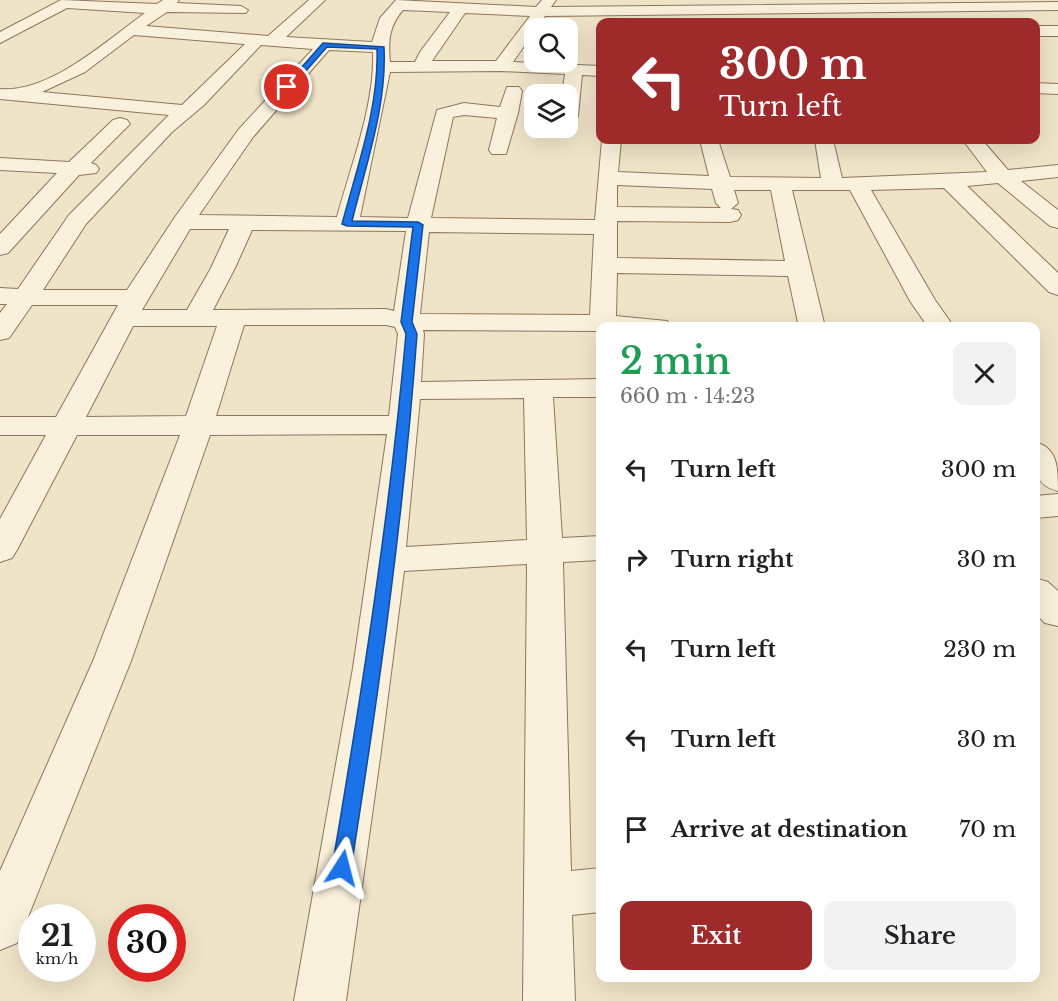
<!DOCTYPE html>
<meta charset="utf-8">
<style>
:root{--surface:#fff;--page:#f2f2f2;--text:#202124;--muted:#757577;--accent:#9e2a2b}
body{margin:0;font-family:"Libre Baskerville",serif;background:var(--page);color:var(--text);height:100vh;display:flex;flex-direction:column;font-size:22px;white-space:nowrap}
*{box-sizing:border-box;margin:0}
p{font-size:20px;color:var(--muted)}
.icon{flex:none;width:33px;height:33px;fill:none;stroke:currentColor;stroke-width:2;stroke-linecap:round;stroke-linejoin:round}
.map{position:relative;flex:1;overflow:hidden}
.side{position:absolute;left:596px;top:322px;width:444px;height:660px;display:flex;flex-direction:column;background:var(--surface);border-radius:12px;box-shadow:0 6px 24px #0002}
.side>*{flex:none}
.top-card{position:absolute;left:596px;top:18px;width:444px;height:126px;border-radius:12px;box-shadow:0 6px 24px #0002;background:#9e2a2b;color:#fff;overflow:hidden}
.tools{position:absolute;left:524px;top:18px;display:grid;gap:12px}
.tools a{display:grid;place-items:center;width:54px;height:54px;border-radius:12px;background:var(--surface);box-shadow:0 6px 24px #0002;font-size:30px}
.speed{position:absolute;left:18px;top:904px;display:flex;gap:12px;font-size:30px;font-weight:700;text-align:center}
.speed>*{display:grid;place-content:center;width:78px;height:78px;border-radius:50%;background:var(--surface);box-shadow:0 6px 24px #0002;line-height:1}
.speed small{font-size:15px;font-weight:400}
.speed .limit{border:9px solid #d22;background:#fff;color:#111}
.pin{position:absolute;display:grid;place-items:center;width:51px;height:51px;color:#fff;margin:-26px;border:3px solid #fff;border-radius:50%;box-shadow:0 2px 6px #0007}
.me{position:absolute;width:66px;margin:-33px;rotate:9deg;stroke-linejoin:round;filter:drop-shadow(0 0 4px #0008)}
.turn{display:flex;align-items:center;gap:21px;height:126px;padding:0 24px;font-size:27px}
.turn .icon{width:78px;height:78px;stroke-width:2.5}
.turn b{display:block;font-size:42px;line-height:51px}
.round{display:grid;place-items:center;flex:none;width:63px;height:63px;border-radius:12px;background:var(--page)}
.summary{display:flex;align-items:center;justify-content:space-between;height:102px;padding:0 24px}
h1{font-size:36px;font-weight:600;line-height:45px;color:#1e9e55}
.action{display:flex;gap:12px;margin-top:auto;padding:12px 24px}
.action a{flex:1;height:69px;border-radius:12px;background:var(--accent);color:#fff;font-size:24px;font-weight:600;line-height:69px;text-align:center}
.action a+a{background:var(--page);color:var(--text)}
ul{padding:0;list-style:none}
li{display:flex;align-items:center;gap:18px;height:90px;padding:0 24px}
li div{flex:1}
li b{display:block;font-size:22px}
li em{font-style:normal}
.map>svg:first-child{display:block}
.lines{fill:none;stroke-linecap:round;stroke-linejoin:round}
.minor-casing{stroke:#8d765c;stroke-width:2}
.minor{fill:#faf1dc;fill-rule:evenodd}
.route{fill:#1a73e8;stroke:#114b97;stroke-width:1.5}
</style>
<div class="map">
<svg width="1058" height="1001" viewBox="0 0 1058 1001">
<rect width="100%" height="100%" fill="#f0e4c8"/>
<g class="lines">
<defs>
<path id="minor" d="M61,0L157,4L163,0H179L177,3L241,6L248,10L246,13L167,12L146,26L268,36L309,0H325L286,37L372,42L380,18L396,0L536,7L542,0H556L551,7L1058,2V10L545,16L513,62L600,66V76L582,75L578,116L576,120L567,121V94H562L565,74L501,71L390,72L360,217L408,218L437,110L464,103L500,107L507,87H519L522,91L518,113L506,154H492L489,150L497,118L464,115L453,117L431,218L595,220L602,140H621L618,172L709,176L700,140H718L730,177L821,178L815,140H833L842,178L987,172L963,140H982L1008,170L1058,165V177L1021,181L1058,210V228L1050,226L998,183L967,186L1058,273V295L1049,292L944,188L871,190L935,300L954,327H928L910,301L850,190H792L825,327H799L788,276L617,273L616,316L667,321L671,327H600V331L423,330L424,334L421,382L600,379V397H553L562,538L600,536V560L563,562L571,871L600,868V912L572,915L575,1001H523L527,564L404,571L381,751L346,1001H294L353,668L387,434L210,435L131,661L24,927L17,943L0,950V871L93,661L180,435H77L17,550L12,558L0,562V519L46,435H0V417H56L118,305H32L9,338L0,340V313L7,304H0V288L18,289L69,215L169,115L0,99V89C50,93 106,41 145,13L67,8L0,43V32ZM403,10L450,12L420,52L415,62H390C388,41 389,26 403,10ZM465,13L530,16L496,61H432ZM134,35L245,44L182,105L42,92L85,72ZM261,45L313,49L239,129L175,217L127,290H43L86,224L172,132L204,105ZM329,50L373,52C375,105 351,165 337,217L199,215L253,137ZM617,185L712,189L716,203L721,208L617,207ZM734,190H771L785,261L617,258V221L730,222L738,220L741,215L738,210L731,209L738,203ZM190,229H229L211,268L187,310H142ZM252,230L406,231L394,311L386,309L213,310L235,268ZM429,232L594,234L590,315L420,314ZM244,325H386L395,327L398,334L389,416H216ZM133,326H217L186,416L86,417ZM524,398L527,540L406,547L420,399Z
M1035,26H1058V36H1035Z
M1035,83L1058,84V94L1035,93Z
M120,118L127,120L130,124L91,163L96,165L99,169L96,173L79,175L8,253L0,255V234L57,173L0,170V158L69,162L113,120Z
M1035,442C1058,448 1058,468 1058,491C1031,484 1035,464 1035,442Z
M1058,494V516L1035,518V496Z
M1035,578L1048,582L1058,591V626L1045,623L1035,613Z"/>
</defs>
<use href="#minor" class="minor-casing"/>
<use href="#minor" class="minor"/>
</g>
<path class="route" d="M323,43L384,47C387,106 366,164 352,221L418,222L423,225L412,322L417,334C404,513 379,691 351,868L348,875L342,877L335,875L332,868C362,691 390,513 406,334L401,322L413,227L347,226L342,224C357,167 379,108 377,49L327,47L290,89H285V86Z"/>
</svg>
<div class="tools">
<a><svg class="icon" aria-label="search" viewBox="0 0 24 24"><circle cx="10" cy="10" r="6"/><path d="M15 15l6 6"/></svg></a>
<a><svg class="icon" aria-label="layers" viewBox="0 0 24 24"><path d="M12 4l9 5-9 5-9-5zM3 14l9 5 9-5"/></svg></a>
</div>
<div class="speed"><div>21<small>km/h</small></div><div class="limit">30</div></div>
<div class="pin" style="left:287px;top:87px;background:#d93025"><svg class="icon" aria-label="arrive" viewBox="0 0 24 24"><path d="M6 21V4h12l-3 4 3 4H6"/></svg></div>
<svg class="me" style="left:342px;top:868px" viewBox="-20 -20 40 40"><path d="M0-17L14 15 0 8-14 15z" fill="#1a73e8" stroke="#fff" stroke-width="4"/></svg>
<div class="top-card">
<div class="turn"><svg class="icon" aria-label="left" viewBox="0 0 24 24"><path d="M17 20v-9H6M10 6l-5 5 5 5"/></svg><div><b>300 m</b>Turn left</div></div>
</div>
<section class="side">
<div class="summary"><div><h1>2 min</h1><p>660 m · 14:23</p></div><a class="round"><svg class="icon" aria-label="close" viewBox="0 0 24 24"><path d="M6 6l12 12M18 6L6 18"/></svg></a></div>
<ul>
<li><svg class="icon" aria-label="left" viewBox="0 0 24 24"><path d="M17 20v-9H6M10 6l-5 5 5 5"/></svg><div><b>Turn left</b></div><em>300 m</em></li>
<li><svg class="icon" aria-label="right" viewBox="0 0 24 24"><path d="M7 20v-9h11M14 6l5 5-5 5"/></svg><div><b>Turn right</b></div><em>30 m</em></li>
<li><svg class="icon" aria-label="left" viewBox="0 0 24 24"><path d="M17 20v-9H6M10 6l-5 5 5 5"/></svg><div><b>Turn left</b></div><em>230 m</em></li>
<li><svg class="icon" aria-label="left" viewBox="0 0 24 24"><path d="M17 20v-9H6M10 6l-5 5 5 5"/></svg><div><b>Turn left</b></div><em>30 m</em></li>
<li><svg class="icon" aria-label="arrive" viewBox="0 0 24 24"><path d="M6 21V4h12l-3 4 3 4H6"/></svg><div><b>Arrive at destination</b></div><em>70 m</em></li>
</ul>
<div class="action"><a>Exit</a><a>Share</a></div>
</section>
</div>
